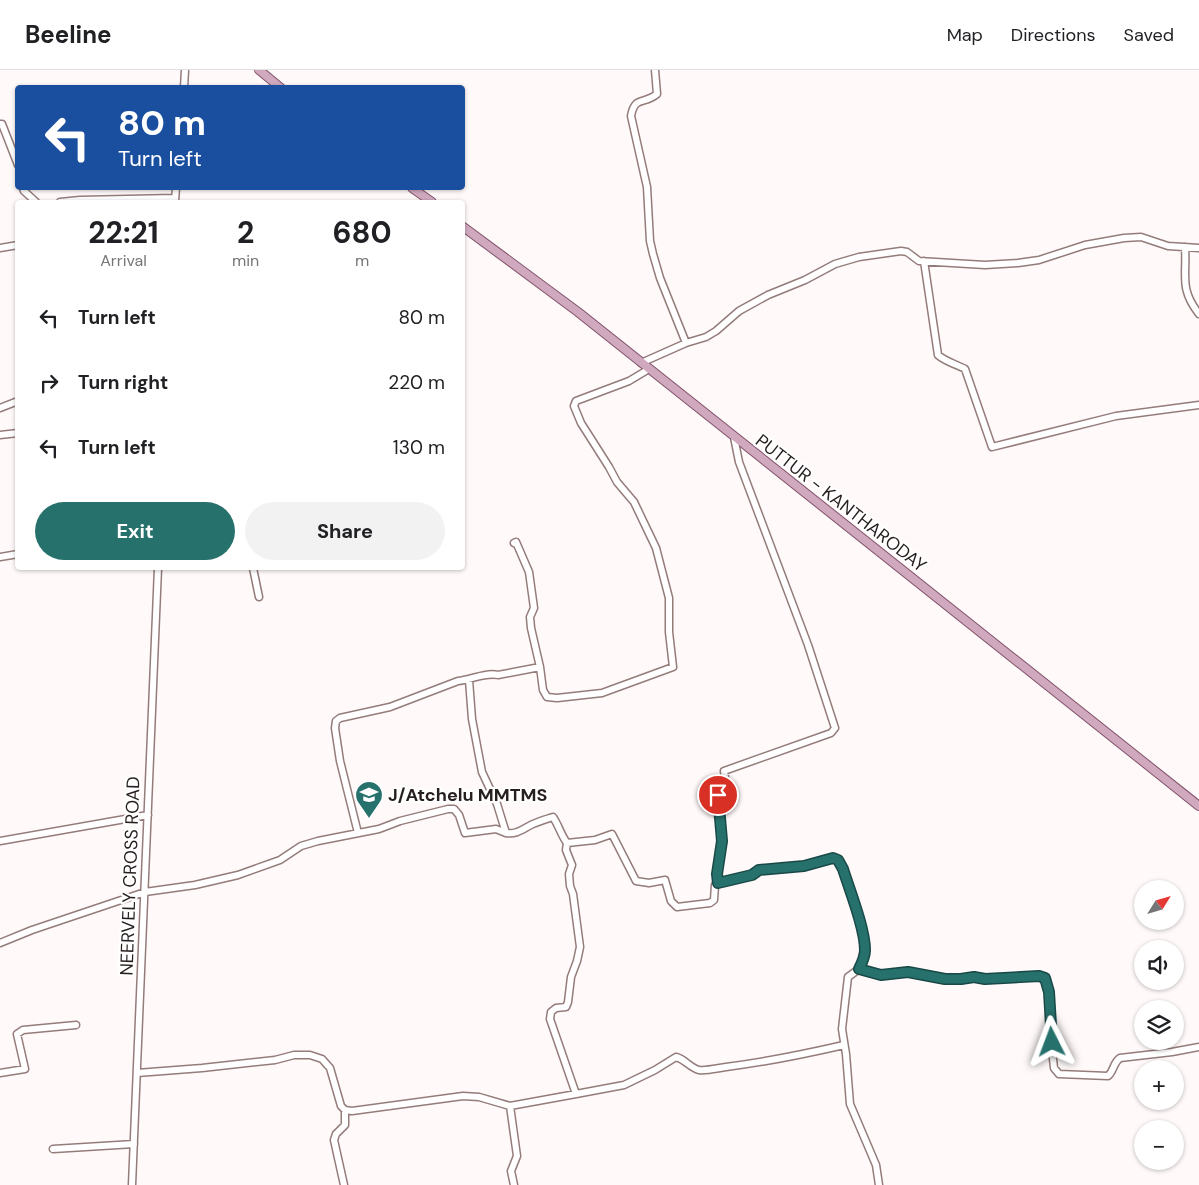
<!DOCTYPE html>
<meta charset="utf-8">
<style>
:root{--surface:#fff;--page:#f2f2f2;--text:#202124;--muted:#757577;--line:#e0e0e0;--accent:#27716d}
body{margin:0;font-family:"DM Sans",sans-serif;background:var(--page);color:var(--text);height:100vh;display:flex;flex-direction:column;font-size:19px;white-space:nowrap}
*{box-sizing:border-box;margin:0}
p{font-size:16px;color:var(--muted)}
.icon{flex:none;width:28px;height:28px;fill:none;stroke:currentColor;stroke-width:2;stroke-linecap:round;stroke-linejoin:round}
.map{position:relative;flex:1;overflow:hidden}
.side{position:absolute;left:15px;top:130px;width:450px;height:370px;display:flex;flex-direction:column;background:var(--surface);border-radius:5px;box-shadow:0 1px 4px #0004}
.side>*{flex:none}
.top-card{position:absolute;left:15px;top:15px;width:450px;height:105px;border-radius:5px;box-shadow:0 1px 4px #0004;background:#1a4fa0;color:#fff;overflow:hidden}
.needle{width:32px;rotate:53deg}
.buttons{position:absolute;left:1134px;top:810px;display:grid;gap:10px}
.buttons a{display:grid;place-items:center;width:50px;height:50px;border-radius:50%;background:var(--surface);box-shadow:0 1px 4px #0004;font-size:25px}
.pin{position:absolute;display:grid;place-items:center;width:42px;height:42px;color:#fff;margin:-21px;border:2px solid #fff;border-radius:50%;box-shadow:0 1px 5px #0007}
.me{position:absolute;width:55px;margin:-28px;rotate:357deg;stroke-linejoin:round;filter:drop-shadow(0 0 4px #0008)}
.turn{display:flex;align-items:center;gap:18px;height:105px;padding:0 20px;font-size:22px}
.turn .icon{width:65px;height:65px;stroke-width:2.5}
.turn b{display:block;font-size:35px;line-height:42px}
.eta{display:flex;justify-content:space-evenly;align-items:center;height:85px;text-align:center}
.eta b{font-size:30px;font-weight:700;line-height:35px}
.action{display:flex;gap:10px;margin-top:auto;padding:10px 20px}
.action a{flex:1;height:58px;border-radius:30px;background:var(--accent);color:#fff;font-size:20px;font-weight:700;line-height:58px;text-align:center}
.action a+a{background:var(--page);color:var(--text)}
ul{padding:0;list-style:none}
li{display:flex;align-items:center;gap:15px;height:65px;padding:0 20px}
li div{flex:1}
li b{display:block;font-size:19px}
li em{font-style:normal}
header{display:flex;align-items:center;gap:30px;box-sizing:border-box;height:70px;padding:0 25px;background:var(--surface);border-bottom:1px solid var(--line)}
header strong{font-size:24px}
nav{display:flex;gap:28px;margin-inline-start:auto;font-size:18px}
.map>svg:first-child{display:block}
.lines{fill:none;stroke-linecap:round;stroke-linejoin:round}
.minor-casing{stroke:#947c7b;stroke-width:9}
.major-casing{stroke:#80536a;stroke-width:10}
.minor{stroke:#fff;stroke-width:6}
.major{stroke:#d0a9be;stroke-width:8}
.route-casing{stroke:#194947;stroke-width:12}
.route{stroke:#27716d;stroke-width:9}
.labels{text-anchor:middle;stroke-width:4.5;stroke-linejoin:round;paint-order:stroke}
.street-label{font-size:18px;fill:#271e1e;stroke:#fff}
.poi-label{font-size:18px;font-weight:bold;fill:#271e1e;stroke:#fff;text-anchor:start}
</style>
<header>
<strong>Beeline</strong>
<nav><a>Map</a><a>Directions</a><a>Saved</a></nav>
</header>
<div class="map">
<svg width="1199" height="1115" viewBox="0 0 1199 1115">
<rect width="100%" height="100%" fill="#fff9f9"/>
<g class="lines">
<defs>
<path id="minor" d="M655,0L657,24C644,35 635,25 631,46L647,117L650,171L653,184L660,208L686,273
M184,18L185,0
M0,54H2L18,95
M23,118L24,121L36,132
M175,131L176,118
M60,132L80,130L175,128
M1185,177C1187,207 1179,218 1199,244
M0,178L18,175
M924,191L938,285C946,292 956,294 965,299L992,377L1116,346L1199,335
M641,293L686,273L706,267L716,261L739,241L768,225L805,210L835,194L859,187L901,181L907,182L919,191L985,195L1018,193L1039,190L1085,175L1124,168L1141,167L1168,176L1199,178
M0,338L18,331
M0,365L18,363
M514,473L516,472L529,502L534,538L530,547L531,558L540,597L543,620L547,627L557,628L602,623L673,597L669,562V528L656,478L634,432L617,412L609,397L581,353L574,336L576,331L629,311L649,299
M0,487L18,484
M253,498L259,527
M469,610L472,649L482,702L497,734L506,763C517,765 524,758 533,754C540,751 547,749 553,747C559,756 561,765 567,773L566,780L572,795L569,804L570,816L573,824L580,877L577,891L571,907L568,932L566,937L556,938L551,942L550,949L576,1024
M358,763L340,691L335,658L336,651L340,648L390,637L458,611C470,610 486,602 498,605L540,597
M0,771L148,745
M567,773L595,770L612,764L636,811L649,813L665,810L671,831L677,837L710,833L714,830L715,815L717,813L752,805L759,800L804,796L833,788L838,790L843,799C852,827 873,872 859,899
M718,813L717,804L722,771L718,725L727,721L724,701L831,663L835,658L808,575L739,392L734,367
M0,873L32,860L145,822L195,815L238,805L280,790L301,776L318,771L379,759L400,751L448,739H454L459,745L465,763L496,759L506,763
M0,1003L25,999L17,964L23,960L76,955
M137,1003L202,998L275,990L294,985H310L322,989L330,998L341,1036L345,1040L352,1041L463,1026L479,1027L510,1036L576,1024L624,1015L655,1000L676,987C685,989 690,998 699,1000C707,1001 718,998 726,997C765,992 805,984 844,975
M510,1036L517,1086L511,1101L514,1115
M53,1079L134,1074
M132,1115L158,498
M344,1115L334,1070L336,1064L345,1055V1040
M879,1115L876,1095L850,1034L846,984L842,959L848,907L859,899L881,905L908,902L945,909H961L973,907L985,909L1039,906L1045,908L1049,922L1053,989L1054,998L1059,1004L1108,1006C1114,1001 1113,993 1120,988L1172,982L1199,977"/>
<path id="major" d="M259,0L281,18
M412,118L432,132
M462,156L578,242L1199,736"/>
</defs>
<use href="#minor" class="minor-casing"/>
<use href="#major" class="major-casing"/>
<use href="#minor" class="minor"/>
<use href="#major" class="major"/>
</g>
<g class="lines">
<defs>
<path id="route" d="M718,725L722,771L717,804L718,813L752,805L759,800L804,796L833,788L838,790L843,799C850,821 865,859 865,880C865,887 862,893 859,899L881,905L908,902L945,909H961L974,907L985,909L1039,906L1045,908L1049,922L1052,972"/>
</defs>
<use href="#route" class="route-casing"/>
<use href="#route" class="route"/>
</g>
<defs>
<symbol id="school-pin" viewBox="-11 -11 22 30"><path d="M0 17L-7.5 6A9.5 9.5 0 1 1 7.5 6Z" fill="#27716d" stroke="#fff"/><path d="M0-5L7-2L0 1L-7-2ZM-4 1L0 2.5L4 1V4Q0 6-4 4Z" fill="#fff"/></symbol>
</defs>
<g fill-rule="evenodd">
<use href="#school-pin" x="353" y="709" width="32" height="43"/>
</g>
<g class="labels">
<g class="street-label">
<text transform="translate(841 433) rotate(38)" y="6">PUTTUR - KANTHARODAY</text>
<text transform="translate(130 806) rotate(-88)" y="6">NEERVELY CROSS ROAD</text>
</g>
<g class="poi-label">
<text x="388" y="731">J/Atchelu MMTMS</text>
</g>
</g>
</svg>
<div class="buttons">
<a><svg class="needle" viewBox="-14 -14 28 28"><path d="M0-13l5 13h-10z" fill="#e53935"/><path d="M0 13l5-13h-10z" fill="#757577"/></svg></a>
<a><svg class="icon" aria-label="sound" viewBox="0 0 24 24"><path d="M4 9h4l5-4v14l-5-4H4zM17 9q2 3 0 6"/></svg></a>
<a><svg class="icon" aria-label="layers" viewBox="0 0 24 24"><path d="M12 4l9 5-9 5-9-5zM3 14l9 5 9-5"/></svg></a>
<a>+</a>
<a>−</a>
</div>
<div class="pin" style="left:718px;top:725px;background:#d93025"><svg class="icon" aria-label="arrive" viewBox="0 0 24 24"><path d="M6 21V4h12l-3 4 3 4H6"/></svg></div>
<svg class="me" style="left:1052px;top:972px" viewBox="-20 -20 40 40"><path d="M0-17L14 15 0 8-14 15z" fill="#27716d" stroke="#fff" stroke-width="4"/></svg>
<div class="top-card">
<div class="turn"><svg class="icon" aria-label="left" viewBox="0 0 24 24"><path d="M17 20v-9H6M10 6l-5 5 5 5"/></svg><div><b>80 m</b>Turn left</div></div>
</div>
<section class="side">
<div class="eta">
<div><b>22:21</b><p>Arrival</p></div>
<div><b>2</b><p>min</p></div>
<div><b>680</b><p>m</p></div>
</div>
<ul>
<li><svg class="icon" aria-label="left" viewBox="0 0 24 24"><path d="M17 20v-9H6M10 6l-5 5 5 5"/></svg><div><b>Turn left</b></div><em>80 m</em></li>
<li><svg class="icon" aria-label="right" viewBox="0 0 24 24"><path d="M7 20v-9h11M14 6l5 5-5 5"/></svg><div><b>Turn right</b></div><em>220 m</em></li>
<li><svg class="icon" aria-label="left" viewBox="0 0 24 24"><path d="M17 20v-9H6M10 6l-5 5 5 5"/></svg><div><b>Turn left</b></div><em>130 m</em></li>
</ul>
<div class="action"><a>Exit</a><a>Share</a></div>
</section>
</div>
